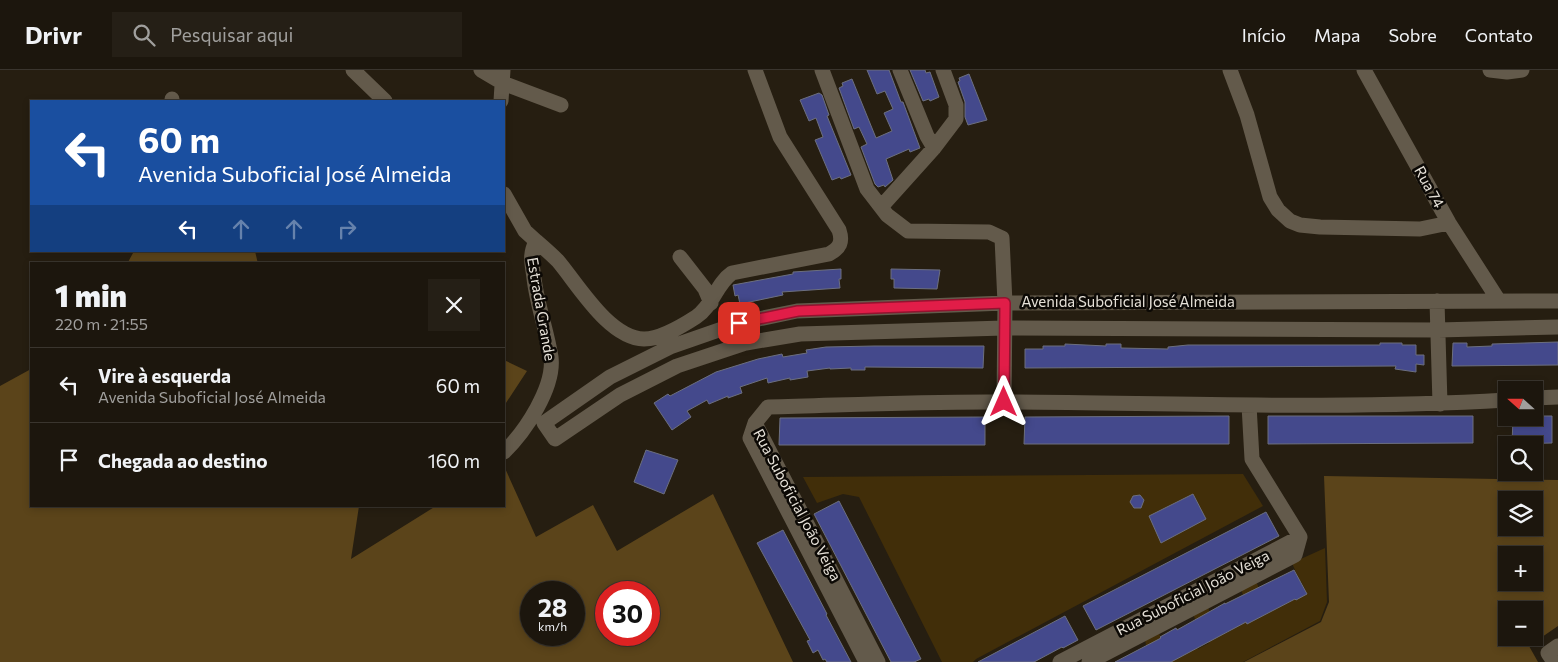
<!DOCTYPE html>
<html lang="pt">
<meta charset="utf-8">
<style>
:root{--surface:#1c160d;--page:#251f16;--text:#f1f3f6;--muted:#a09f9d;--line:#3a352e}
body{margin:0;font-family:Commissioner,sans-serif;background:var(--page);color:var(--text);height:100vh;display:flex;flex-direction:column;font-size:19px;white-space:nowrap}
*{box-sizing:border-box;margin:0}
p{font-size:16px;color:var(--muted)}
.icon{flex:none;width:28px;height:28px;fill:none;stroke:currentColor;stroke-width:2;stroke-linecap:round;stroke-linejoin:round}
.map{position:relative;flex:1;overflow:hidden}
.panel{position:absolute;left:30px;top:192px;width:475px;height:245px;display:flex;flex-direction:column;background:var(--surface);border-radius:0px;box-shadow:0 2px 8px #0003,0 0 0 1px var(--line)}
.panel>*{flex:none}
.top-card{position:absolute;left:30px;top:30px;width:475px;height:152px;border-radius:0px;box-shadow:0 2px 8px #0003,0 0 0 1px var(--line);background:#1a4fa0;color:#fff;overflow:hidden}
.needle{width:32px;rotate:291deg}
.buttons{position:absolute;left:1498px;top:311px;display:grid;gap:10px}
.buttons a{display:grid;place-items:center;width:45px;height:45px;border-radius:0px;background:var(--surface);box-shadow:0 2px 8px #0003,0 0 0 1px var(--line);font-size:25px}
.speed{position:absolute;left:520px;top:511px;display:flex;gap:10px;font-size:25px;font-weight:700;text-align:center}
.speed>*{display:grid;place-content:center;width:65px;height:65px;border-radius:50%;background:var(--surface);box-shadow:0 2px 8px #0003,0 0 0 1px var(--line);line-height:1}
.speed small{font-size:12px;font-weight:400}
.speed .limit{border:8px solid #d22;background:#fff;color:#111}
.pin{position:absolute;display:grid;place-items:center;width:42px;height:42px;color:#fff;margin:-21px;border-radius:10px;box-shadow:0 2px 8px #0006}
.me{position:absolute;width:55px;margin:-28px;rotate:0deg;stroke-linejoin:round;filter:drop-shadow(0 0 4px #0008)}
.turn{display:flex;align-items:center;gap:18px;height:105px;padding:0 25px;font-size:22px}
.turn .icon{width:65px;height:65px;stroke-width:2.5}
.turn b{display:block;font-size:35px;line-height:42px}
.lanes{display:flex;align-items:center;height:48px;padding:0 25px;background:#0003;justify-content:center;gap:25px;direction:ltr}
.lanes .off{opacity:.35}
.round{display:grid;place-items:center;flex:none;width:52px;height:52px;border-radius:0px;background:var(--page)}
.head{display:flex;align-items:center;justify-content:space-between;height:85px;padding:0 25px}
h1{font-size:30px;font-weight:800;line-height:38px}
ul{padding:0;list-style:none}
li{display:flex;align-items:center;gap:15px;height:75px;padding:0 25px;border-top:1px solid var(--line)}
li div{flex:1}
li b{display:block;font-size:19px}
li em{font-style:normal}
header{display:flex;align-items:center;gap:30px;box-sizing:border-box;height:70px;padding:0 25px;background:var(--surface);border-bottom:1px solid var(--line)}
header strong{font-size:24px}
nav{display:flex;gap:28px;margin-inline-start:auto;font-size:18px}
.search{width:350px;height:45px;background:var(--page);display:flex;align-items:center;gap:12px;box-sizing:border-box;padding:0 18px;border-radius:0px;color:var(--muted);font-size:19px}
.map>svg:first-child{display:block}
.green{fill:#412e09}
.forest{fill:#5b441a;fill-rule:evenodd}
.building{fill:#44498c;stroke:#6c6f7f}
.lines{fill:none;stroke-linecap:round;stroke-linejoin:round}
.minor{stroke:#635a4b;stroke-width:15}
.route-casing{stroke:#92132f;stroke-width:12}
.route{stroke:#e11d48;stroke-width:9}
.labels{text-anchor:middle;stroke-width:5;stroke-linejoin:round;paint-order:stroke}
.street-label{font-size:15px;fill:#e6e1d8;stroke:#0c0905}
</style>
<header>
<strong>Drivr</strong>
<div class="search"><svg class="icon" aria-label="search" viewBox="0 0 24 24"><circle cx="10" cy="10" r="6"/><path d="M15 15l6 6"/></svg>Pesquisar aqui</div>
<nav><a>Início</a><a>Mapa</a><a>Sobre</a><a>Contato</a></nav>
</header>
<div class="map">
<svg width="1558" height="592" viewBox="0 0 1558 592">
<rect width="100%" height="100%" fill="#261e11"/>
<path class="green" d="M1243,404L1263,436L976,589L973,592H942L859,427L843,424L817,433L803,407Z
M1325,478L1327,532L1320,551L1243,592H1158L1148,575H1146L1145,570L1159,563L1164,575L1195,572L1198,579L1209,573L1193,545L1208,535L1209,541L1222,565L1232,560L1230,554L1249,531L1245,524L1243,525L1241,519L1256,511L1262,526L1293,523L1296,529L1307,524L1301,511L1295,514L1298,507L1292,493Z"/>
<path class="forest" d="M160,181H255L258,194H127L133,183Z
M504,290L527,301L504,336Z
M31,299V436H359L351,489L436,436H504V396L536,467L593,435L617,481L713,424L793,592H0V316ZM531,522H574V565H531ZM606,522H649V565H606Z
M1324,406L1558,410V556L1529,576L1538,592H1244L1321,552L1329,532ZM1506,430H1534V458H1506ZM1506,485H1534V512H1506ZM1506,540H1534V568H1506Z"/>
<path class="building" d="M867,0H889L901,32H903L920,78L910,82L909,79L886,89L893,110L885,117L884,115L878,117L875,114L861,77L867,74L859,57L854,59L839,18L843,16L842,13L852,9L876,68L892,61L884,43L893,39L885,21L877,24Z
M910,0H925L926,3L930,2L939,27L930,31L929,29L923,31Z
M969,4L987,50L968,55L965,47V32L958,12L960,11L959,8Z
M819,23L822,25L829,45L827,46L851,105L841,109L840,107L832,110L815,70L823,67L816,48L809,51L800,30Z
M841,199V209H839L840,218L782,222L783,225L740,234L738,225L735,226L733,215L793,204V202Z
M891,199L940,200L937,219L894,218V209H891Z
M1558,272V295L1452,296L1453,273H1467V277L1492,276V274Z
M1380,273H1402V275H1416V285H1424V295L1416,294V302L1395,299L1396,296L1025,298V279H1043V276H1065V274L1106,276V274H1121V278L1168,279V277L1188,275H1380Z
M874,276H984L983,298L865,297V300H851V298L830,299V298L807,301L808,307L790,310V308L768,313L767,308L740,317L742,323L728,328V326L709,334L707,330L687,341L691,347L672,360L654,333L668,324L670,326L716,302L758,289L782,284L783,287L807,283L806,280L826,277Z
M1229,346V374H1024L1025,347Z
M1268,346H1473V373L1268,374Z
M1535,346H1552V373L1512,374L1513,348H1535Z
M985,347V375H779L780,348Z
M646,380L678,390L664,424L634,412Z
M1193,424L1206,449L1161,473L1149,446Z
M1140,425L1144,430L1141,438H1134L1130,432L1133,426Z
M839,431L921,589L914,592H891L814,444Z
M1266,442L1279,466L1096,560L1083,536Z
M783,460L827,544L826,545L851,592H827L825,589L823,590L818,580L813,583L807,571L810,570L757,473Z
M1294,500L1307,524L1296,530L1295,529L1247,554L1246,552L1171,592H1115L1161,568L1160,567L1176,558L1177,560L1225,533V534Z
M1065,546L1078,570L1063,578L1062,577L1034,592H978Z"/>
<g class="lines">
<path class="minor" d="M353,0L385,31
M481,0L503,13L561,35
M822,0L867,119L887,145L908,161L989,162L1002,168L1005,233L1004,332
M900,0L927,66L934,78
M1230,0L1247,45L1270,127L1278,140L1290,151L1300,155L1320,157L1420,159L1449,153
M1364,0L1449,153L1499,231
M1490,0L1507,2L1522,0
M172,29V31
M501,31L503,0
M504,124L525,161L536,171C529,186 532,192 534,208C537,235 547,261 551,287C555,317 525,362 504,382
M881,137L934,78L956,49V35L943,0
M536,171C543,177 551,184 558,191C579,216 609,268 644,269C661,269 682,256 696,247C713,236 716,214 732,203L829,184C840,178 843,172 839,160L780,67L755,0
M680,187L705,219L711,233
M1437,231L1440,334
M1558,231L1005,233L797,241L739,253L670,277L610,307L544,353L555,369L620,325L677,296L746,273L800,264L1004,258L1438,260L1558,257
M1534,328L1558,327
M755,353L878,592
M866,592L750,368L755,353L768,337C847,335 927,331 1007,332C1173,333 1340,340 1506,330
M1060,592L1300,467
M1089,592L1295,485L1300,467L1252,389L1249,335
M1554,592L1548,583L1558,576"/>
</g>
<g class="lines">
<defs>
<path id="route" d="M739,253L798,241L1005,233L1004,332"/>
</defs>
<use href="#route" class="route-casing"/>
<use href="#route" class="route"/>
</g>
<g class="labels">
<g class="street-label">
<text transform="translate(1429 117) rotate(61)" y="5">Rua 74</text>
<text x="1128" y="237">Avenida Suboficial José Almeida</text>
<text transform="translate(541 239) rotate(80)" y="5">Estrada Grande</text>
<text transform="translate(797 435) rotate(62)" y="5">Rua Suboficial João Veiga</text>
<text transform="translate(1193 523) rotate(-27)" y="5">Rua Suboficial João Veiga</text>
</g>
</g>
</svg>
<div class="buttons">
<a><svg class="needle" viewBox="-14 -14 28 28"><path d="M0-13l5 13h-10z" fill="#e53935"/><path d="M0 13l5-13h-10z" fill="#a09f9d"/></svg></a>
<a><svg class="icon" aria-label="search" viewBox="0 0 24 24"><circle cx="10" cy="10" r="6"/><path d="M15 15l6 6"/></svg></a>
<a><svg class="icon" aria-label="layers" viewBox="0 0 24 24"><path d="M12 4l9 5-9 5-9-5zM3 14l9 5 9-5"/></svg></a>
<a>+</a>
<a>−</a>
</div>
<div class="speed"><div>28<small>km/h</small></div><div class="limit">30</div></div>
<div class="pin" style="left:739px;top:253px;background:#d93025"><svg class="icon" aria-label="arrive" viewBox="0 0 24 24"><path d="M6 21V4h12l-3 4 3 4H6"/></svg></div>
<svg class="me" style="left:1004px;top:332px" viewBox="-20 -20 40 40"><path d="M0-17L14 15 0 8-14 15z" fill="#e11d48" stroke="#fff" stroke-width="4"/></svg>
<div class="top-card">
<div class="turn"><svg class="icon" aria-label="left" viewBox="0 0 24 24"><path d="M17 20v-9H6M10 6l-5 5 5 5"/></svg><div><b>60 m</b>Avenida Suboficial José Almeida</div></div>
<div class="lanes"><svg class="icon" aria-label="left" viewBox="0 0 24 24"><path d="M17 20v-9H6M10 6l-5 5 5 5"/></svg><svg class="icon off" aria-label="ahead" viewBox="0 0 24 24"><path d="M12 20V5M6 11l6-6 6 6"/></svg><svg class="icon off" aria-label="ahead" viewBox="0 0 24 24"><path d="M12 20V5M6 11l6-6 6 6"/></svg><svg class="icon off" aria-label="right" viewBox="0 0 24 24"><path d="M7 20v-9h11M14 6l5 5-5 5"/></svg></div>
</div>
<section class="panel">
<div class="head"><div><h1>1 min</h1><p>220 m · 21:55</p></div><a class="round"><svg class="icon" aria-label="close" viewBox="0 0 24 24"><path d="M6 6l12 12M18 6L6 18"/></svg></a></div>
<ul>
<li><svg class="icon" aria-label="left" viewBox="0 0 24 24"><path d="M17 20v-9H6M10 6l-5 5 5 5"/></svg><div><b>Vire à esquerda</b><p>Avenida Suboficial José Almeida</p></div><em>60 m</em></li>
<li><svg class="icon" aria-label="arrive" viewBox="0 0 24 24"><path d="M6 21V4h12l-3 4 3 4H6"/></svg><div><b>Chegada ao destino</b></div><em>160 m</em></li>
</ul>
</section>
</div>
